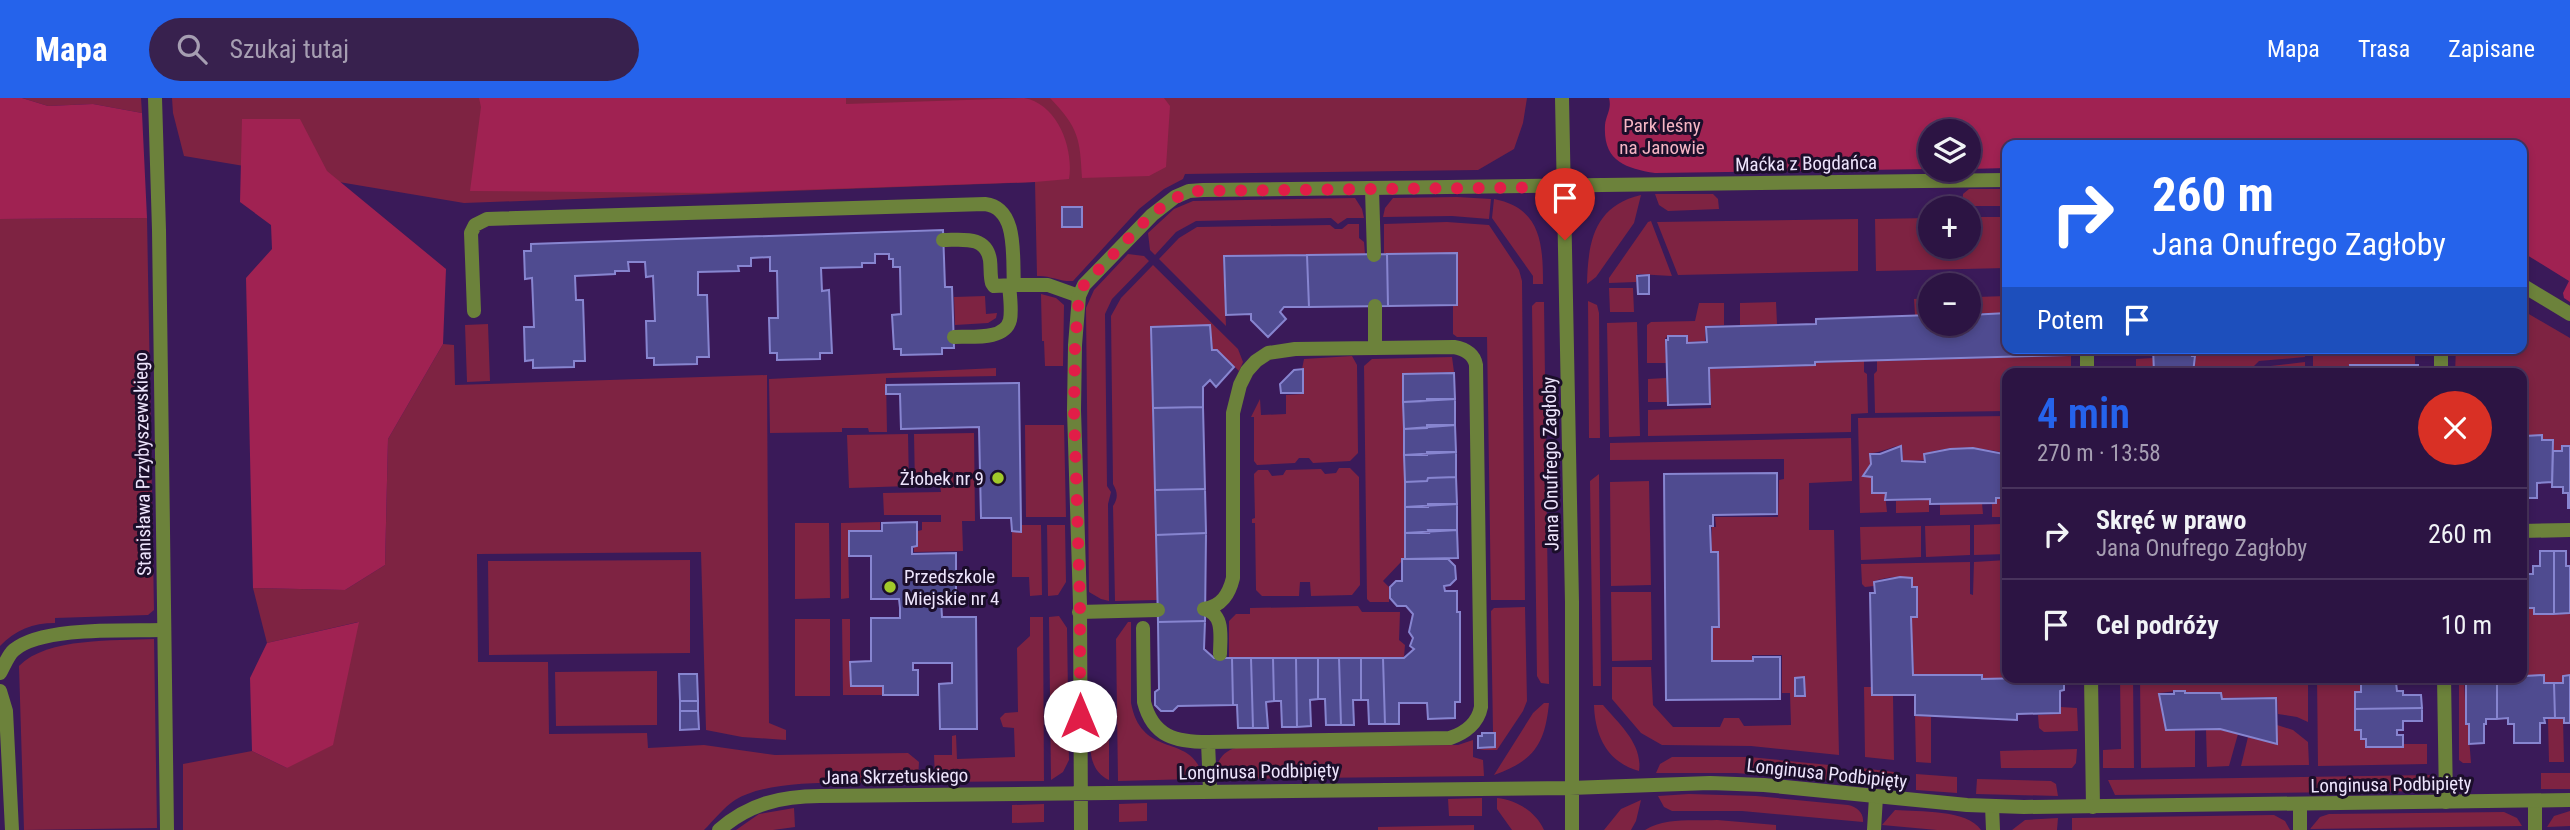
<!DOCTYPE html>
<html lang="pl">
<meta charset="utf-8">
<style>
:root{--surface:#2c1443;--page:#38214e;--text:#f1f3f6;--muted:#a69eb2;--line:#48335c;--accent:#2563eb}
body{margin:0;font-family:"Roboto Condensed",sans-serif;background:var(--page);color:var(--text);height:100vh;display:flex;flex-direction:column;font-size:26px;white-space:nowrap}
*{box-sizing:border-box;margin:0}
p{font-size:23px;color:var(--muted)}
.icon{flex:none;width:38px;height:38px;fill:none;stroke:currentColor;stroke-width:2;stroke-linecap:round;stroke-linejoin:round}
.map{position:relative;flex:1;overflow:hidden}
.sheet{position:absolute;left:2002px;top:270px;width:525px;height:315px;display:flex;flex-direction:column;background:var(--surface);border-radius:14px;box-shadow:0 4px 10px #0003,0 0 0 2px var(--line)}
.sheet>*{flex:none}
.top-card{position:absolute;left:2002px;top:42px;width:525px;height:214px;border-radius:14px;box-shadow:0 4px 10px #0003,0 0 0 2px var(--line);background:#2563eb;color:#fff;overflow:hidden}
.buttons{position:absolute;left:1918px;top:21px;display:grid;gap:14px}
.buttons a{display:grid;place-items:center;width:63px;height:63px;border-radius:50%;background:var(--surface);box-shadow:0 4px 10px #0003,0 0 0 2px var(--line);font-size:35px}
.pin{position:absolute;display:grid;place-items:center;width:60px;height:60px;color:#fff;margin:-72px -30px;border-radius:50% 50% 50% 0;rotate:-45deg;box-shadow:0 0 7px #0007}
.pin .icon{rotate:45deg}
.me{position:absolute;width:77px;margin:-38px;rotate:0deg;stroke-linejoin:round;filter:drop-shadow(0 0 5px #0008)}
.turn{display:flex;align-items:center;gap:24px;height:147px;padding:0 35px;font-size:32px}
.turn .icon{width:91px;height:91px;stroke-width:2.5}
.turn b{display:block;font-size:49px;line-height:60px}
.then{display:flex;align-items:center;height:66px;padding:0 35px;background:#0003;gap:14px;font-size:26px}
.round{display:grid;place-items:center;flex:none;width:74px;height:74px;border-radius:37px;background:var(--page)}
.headline{display:flex;align-items:center;justify-content:space-between;height:119px;padding:0 35px}
h1{font-size:42px;font-weight:600;line-height:52px;color:var(--accent)}
ul{padding:0;list-style:none}
li{display:flex;align-items:center;gap:21px;height:91px;padding:0 35px;border-top:2px solid var(--line)}
li div{flex:1}
li b{display:block;font-size:26px}
li em{font-style:normal}
header{display:flex;align-items:center;gap:42px;box-sizing:border-box;height:98px;padding:0 35px;background:var(--accent);color:#fff}
header strong{font-size:33px}
nav{display:flex;gap:38px;margin-inline-start:auto;font-size:24px}
.search{width:490px;height:63px;background:var(--page);display:flex;align-items:center;gap:18px;box-sizing:border-box;padding:0 24px;border-radius:38px;color:var(--muted);font-size:26px}
.map>svg:first-child{display:block}
.green{fill:#7e2342}
.forest{fill:#a02252}
.building{fill:#4f4b90;stroke:#8785d0;stroke-width:2}
.lines{fill:none;stroke-linecap:round;stroke-linejoin:round}
.lane{stroke:#6c823b;stroke-width:14}
.street{stroke:#6c823b;stroke-width:14}
.route{stroke:#e11d48;stroke-width:12;stroke-dasharray:0 21.6}
.poi-dot{fill:#a1c92a;stroke:#1b0e2a;stroke-width:2.5}
.labels{text-anchor:middle;stroke-width:6;stroke-linejoin:round;paint-order:stroke}
.park-label{font-size:19px;fill:#f6b5c4;stroke:#1b0e2a}
.street-label{font-size:19px;fill:#ede4fc;stroke:#1b0e2a}
.poi-label{font-size:19px;fill:#ede4fc;stroke:#1b0e2a;text-anchor:end}
</style>
<header>
<strong>Mapa</strong>
<div class="search"><svg class="icon" aria-label="search" viewBox="0 0 24 24"><circle cx="10" cy="10" r="6"/><path d="M15 15l6 6"/></svg>Szukaj tutaj</div>
<nav><a>Mapa</a><a>Trasa</a><a>Zapisane</a></nav>
</header>
<div class="map">
<svg width="2570" height="732" viewBox="0 0 2570 732">
<rect width="100%" height="100%" fill="#3a1a59"/>
<path class="green" d="M22,0H141L142,15L93,6L48,8Z
M172,0H1527L1523,25L1514,51L1478,72L1185,76L1183,81L1164,91L1139,111L1073,183C1061,184 1049,177 1037,178L1035,84L464,105L184,58L173,15Z
M1969,91H2007V108H1962L1963,96Z
M1655,96H1713L1718,101L1719,111L1668,113L1659,107Z
M1641,97L1634,125L1596,179L1587,186C1588,144 1594,108 1641,97Z
M1457,99L1491,101L1489,121L1452,118L1383,119L1385,110L1393,100Z
M1355,100L1362,111L1364,120H1347L1338,126L1331,120L1196,123L1176,134L1155,157L1150,152L1148,135L1174,111L1193,103Z
M1494,101C1541,110 1543,146 1543,186H1533V178L1492,120Z
M1969,119H2007V170L1876,173L1875,121L1930,120V149H1969Z
M147,120L154,512L148,517L55,520V525C33,525 15,532 0,548V121Z
M1858,121V173L1678,177L1657,124Z
M1651,123L1672,178L1637,176L1636,184L1609,185V180L1648,124Z
M1447,124L1489,127L1519,172L1522,183L1525,502H1491L1487,239H1457L1453,236V208L1458,207L1457,155L1384,156V126Z
M1348,126H1359V140L1364,144L1365,156L1223,157L1226,228L1159,161L1179,140L1197,129L1330,127L1335,131H1342Z
M1128,156L1144,158L1149,163L1112,201L1105,216L1107,388L1111,394L1108,406L1109,503L1101,501L1089,494L1086,210L1094,192Z
M1153,167L1238,251L1243,264L1239,273L1217,252H1213L1210,227L1150,228L1157,502L1115,503L1113,408C1118,400 1118,395 1113,386L1111,218L1121,200Z
M1609,190H1633L1634,214H1610Z
M1041,196L1056,200L1064,207L1063,268H1045L1044,243H1042Z
M985,198L986,216L997,215L996,220L988,225L955,227L954,199Z
M2007,198V215H1976V199Z
M1930,200V217H1915L1914,201Z
M1588,203L1597,207L1599,215L1600,340H1589Z
M1536,204H1544L1549,586L1541,585L1537,578L1532,208Z
M1776,204L1777,226L1740,227V205Z
M1699,205H1724V227L1705,228V243L1688,244L1687,237H1668L1665,241L1666,265H1647V227L1651,224L1695,223Z
M2522,212L2570,240V347H2562V352L2553,353V342L2543,341L2542,337H2522V275H2455L2456,250H2522Z
M1637,224L1640,338L1609,339L1607,225Z
M488,226L490,283L467,284L465,227Z
M443,246L454,247L455,287L767,277L769,625L786,632V642L742,639L706,632L701,454L477,456L478,564H548L549,636L647,635L648,650L704,647L775,657L908,655L919,664L918,682L911,685C865,686 773,678 735,702C724,709 714,722 704,732H183V666L252,653L287,670L358,524L267,545L253,490L345,492L385,467L388,341Z
M2069,250H2071V275H2007V313L1875,315L1874,276L1877,273V263L2069,258Z
M2192,250H2305V259L2259,263L2247,275H2194L2196,257H2193Z
M2313,250H2415V266H2350V275H2313Z
M1352,258L1357,267L1358,355L1350,363L1313,365L1309,360H1299L1295,365L1257,367L1254,363V319H1251L1260,301L1261,317L1286,316V297L1304,296L1302,271L1304,261Z
M1452,259L1454,274L1403,276L1405,460L1401,461V464L1383,483L1389,489V504H1370L1367,501L1364,268L1372,261Z
M2153,260V275H2136V261Z
M1864,263V274L1867,276L1868,315L1851,316V334L1648,338V312L1711,310L1710,271L1815,268L1816,265Z
M2305,264V275H2256L2262,269Z
M996,270V278L886,280L887,334H869L868,330H842V334L770,335L769,281Z
M1666,280L1667,304H1648V281Z
M2007,318V363H2005V355C1977,349 1951,347 1924,356V362L1903,363L1902,347C1890,349 1881,355 1870,355V366L1863,379H1872V396L1885,395L1887,414L1860,415L1858,320Z
M1025,327H1064L1066,419H1026Z
M974,335L975,423H962L963,453L914,454V449H918V433L922,432V424H941V417H884L883,395L941,394L940,388L915,389L914,336Z
M908,336L909,388L849,390L847,337Z
M1851,340L1852,383L1809,385V432H1834L1839,657L1751,648L1662,647L1641,635L1612,601V569H1651L1653,607L1673,629H1720L1724,620H1739L1744,628L1791,627L1790,595H1782V557H1752V562H1713V530H1719V453H1711L1712,429H1716L1715,419H1778L1779,382L1784,381V361L1610,362V345Z
M1339,370H1350L1359,379L1360,487L1352,497L1311,498L1310,484H1300L1299,498H1262L1256,492L1255,425H1252V421L1255,420L1254,376L1258,372H1268L1272,378L1283,377L1286,372L1321,371L1325,376L1336,375Z
M1599,376L1601,588H1593L1590,383Z
M1649,383L1651,487L1611,488L1610,384Z
M1997,401H2007V424L2003,419H1992V406H1997Z
M1929,402V414L1896,415V403Z
M1982,405L1983,416L1940,417V407Z
M880,424V432L848,433L849,500L841,501V425Z
M795,425H829L830,500L795,501Z
M2001,426L2007,433V456L1974,457V427Z
M1021,427H1041L1042,497L1030,498L1029,479H1012V433H1021Z
M1047,427H1065L1066,484L1058,497L1048,498Z
M1970,427V457L1926,459L1925,428Z
M1921,428V459L1861,462L1860,429Z
M690,462V555L489,557L488,463Z
M2007,462V579L2015,580L1983,581L1982,576H1914L1911,520L1917,519L1918,488H1913L1912,480C1898,478 1887,479 1874,483V488L1865,489L1862,486L1861,466L1970,464V496L1973,497L1974,464Z
M1611,494H1651L1652,562L1612,563Z
M1358,508L1362,514H1400L1399,542L1405,547L1404,559L1229,560V523L1236,516H1250V510Z
M1525,509L1527,603L1523,613L1497,652H1478L1496,649L1495,634H1493L1491,513L1494,510Z
M2522,511H2533L2534,517L2570,516V577H2563V584H2545L2544,577H2522Z
M1059,518L1067,530L1069,662L1063,674L1051,682L1049,519Z
M1030,519H1043L1044,683L939,684L935,682L934,657H952V638L956,637L957,661L1015,659L1014,630L1003,629L1000,620L1005,615L1018,614L1017,550L1030,538Z
M795,521H830V598H795Z
M842,521H850V589H882V597H843Z
M1128,524H1131V605C1141,658 1185,638 1199,669L1194,681L1118,683L1116,541Z
M154,541L157,730L24,732L19,568C47,539 116,543 154,541Z
M657,573V627L556,628L555,574Z
M2120,579H2133L2134,670H2103V652L2121,651Z
M2140,579H2308V624L2297,619L2278,616L2277,599L2222,600L2221,594L2186,595L2185,592L2159,595L2166,633L2195,632V669L2141,670Z
M2317,579H2360V593L2354,594L2355,632H2360V641L2365,642V650H2403L2404,646H2427V666L2318,668Z
M2459,579H2464L2466,626L2468,627L2471,665H2463L2459,662Z
M1864,589H1872V598H1893L1894,662L1865,659Z
M1544,605H1549C1545,646 1534,663 1494,677L1533,615Z
M1594,607H1603C1619,626 1643,646 1639,673C1607,664 1595,638 1594,607Z
M2061,609L2077,610L2078,633L2044,634L2039,630L2038,617L2061,616Z
M1915,618L1931,619V665L1916,664Z
M1109,619V682C1085,671 1091,642 1090,620Z
M2548,621H2563L2564,664H2549Z
M2277,627L2293,632L2308,644L2309,667L2241,668L2248,639L2277,646Z
M2206,632H2221L2238,636L2229,668L2207,669Z
M1473,642V659L1483,662L1484,678L1227,681L1216,673C1217,662 1225,652 1236,650L1458,647Z
M2077,651L2076,665L2072,670H2001L2000,653Z
M1672,659H1749L1839,668L1831,682L1736,675H1656L1660,666Z
M1861,670L1894,674V689L1871,687Z
M2541,675H2570V691H2541Z
M1916,676L1957,679V695L1916,692Z
M2432,677L2424,693L2115,697L2108,682Z
M1977,681L2051,683L2056,686L2058,698L1976,696Z
M1689,696L1756,698L1848,707C1857,709 1864,715 1863,724L1742,713H1672L1664,709L1658,698Z
M1482,700V718H1449L1448,701Z
M1497,700C1517,702 1536,714 1544,732H1512L1497,711Z
M1641,702L1636,723L1631,732H1604L1621,711Z
M1147,705V723L1119,724V706Z
M1044,706V724L1012,725V707Z
M794,710L795,729L773,732H736L759,716Z
M1895,712C1919,714 1967,711 1981,732H1937L1882,727Z
M2570,713V728L2547,729L2554,718Z
M2504,714L2517,720L2522,728L2310,731L2320,719L2329,716Z
M2274,717L2285,723L2290,732H2072V720Z
M2058,720L2057,732H2012L2025,722Z
M1717,722L1776,727V732H1645C1665,719 1694,723 1717,722Z
M1474,727V732H1378V729Z"/>
<path class="forest" d="M0,0H22L48,8L93,6L142,15L147,120L0,121Z
M479,0H846V6L1024,0C1058,6 1074,51 1069,81L1035,84L708,95L470,93L481,9Z
M1050,0H1164L1170,8L1166,69L1149,78L1082,80C1080,41 1079,30 1050,0Z
M1609,0H2570V204L2564,200L2563,195L2569,183L2522,154V47H2007V70L1969,71V33H1930V71L1655,75C1625,70 1603,63 1605,27C1606,17 1612,11 1609,0Z
M242,21H300L327,73L446,171L443,246L388,341L385,467L345,492L253,490L246,180L272,151L271,127L240,104Z
M359,524L333,647L287,670L252,653L250,580L267,545Z"/>
<path class="building" d="M1062,109H1082V129H1062Z
M943,132L945,189H952L954,250H942V256L901,257V251H894L892,217L901,216L900,169H893V161H889V156H875V165H862V169L821,170L822,193L829,192L832,255H820V261L777,262V255H770L769,220H778L777,173H770V159L751,160V168H738L739,173L698,174V197H707L709,259H697V266L654,267V260H647L646,223H655L653,178L646,179L645,164H628L629,173H615V176L575,178L576,202H583L585,263H574V269L533,270V262L525,263L524,229H534L532,180L525,181L524,153H531V146Z
M1457,155V207L1388,208L1387,156Z
M1387,156L1388,208L1309,209L1307,157Z
M1307,157L1309,209H1284L1280,214L1286,221L1268,239L1251,222V216L1226,217L1224,158Z
M1649,177V196H1638L1637,178Z
M2007,215V250H2068V257L1815,264V267L1709,270L1710,306L1668,307L1666,242H1668V238H1687V245L1707,244L1706,229L1816,226V221L1930,217V226H1969V217Z
M1210,227L1212,252H1217L1234,269L1216,289L1210,282L1203,289V309L1153,310L1151,229Z
M2153,250H2191L2192,258H2195L2193,275H2154Z
M2350,267H2418V275H2351Z
M1303,271V295H1281L1280,286L1294,272Z
M1454,275L1455,301L1403,304V276Z
M1019,285L1021,427V434L1012,433L1011,420H981L979,329L901,331L900,296H886V287Z
M1427,301H1455V327L1404,331L1403,304L1427,303Z
M1203,309L1205,391L1155,392L1153,310Z
M1427,327H1455L1456,354L1404,357V331L1427,330Z
M2542,337V342H2553L2552,384L2537,385V400H2525V338Z
M2522,338H2525V400H2522Z
M1901,348L1902,363L1925,364L1924,356L1950,351L1973,350L2004,356L2005,364H2007V400H1996V405L1930,406V401L1885,402L1886,395H1872V379L1863,378L1871,366L1870,356H1880Z
M2562,348H2570V410H2568V395H2563V389H2552L2553,353H2562Z
M1427,354H1456V379L1428,380L1427,383L1405,384L1404,357H1427Z
M1777,375V416L1713,417V428H1710L1711,454H1718L1719,529H1712V563H1753V559H1780V601L1666,602L1664,376Z
M1456,379L1457,406L1405,409V384L1427,383L1428,380Z
M1205,391L1206,435L1156,437L1155,392Z
M1428,406H1457V432L1405,435V409H1428Z
M917,424V448L912,449V456L956,455V501H941L942,519H976L977,631H940L939,586L952,585V565H913V572H918V597H883V588H851L850,564L871,563V520H900V510L899,501H871V458H849V433H882V425Z
M1428,432H1457L1458,460L1405,461V435H1429Z
M1206,435L1205,523L1158,524L1156,437Z
M2540,453H2554V516H2534V510H2524V476H2533V468H2540Z
M2554,453H2566V468H2570V515L2554,516Z
M1402,461H1448L1455,468L1456,481L1450,487L1444,488L1445,493H1457V514H1460V604H1455V620L1428,621L1427,605H1399V626H1385L1383,560H1404L1414,551L1410,548L1413,540L1409,534L1413,516L1406,508H1397L1390,500V489L1396,483H1402Z
M2522,476H2524V510H2522Z
M1900,479L1912,480V489H1917V519H1911L1913,577H1982V581L2064,579V592L2060,593V615L2017,616V622L1915,617V597H1872L1870,495H1875L1874,484Z
M1205,523L1204,551L1214,560H1232L1233,607L1178,608L1173,613H1161L1155,607V594L1159,591L1158,524Z
M1232,560H1251L1253,630H1238L1237,607H1233Z
M1251,560H1273L1274,603L1266,604L1268,630H1253Z
M1273,560H1296L1297,629H1282L1281,603H1274Z
M1296,560H1318V601L1310,602L1311,628L1297,629Z
M1318,560H1339L1341,627H1326L1325,601H1318Z
M1339,560H1361V602H1353L1354,627H1341Z
M1361,560H1383L1385,626H1369L1368,602H1361Z
M679,576H697L698,603H680Z
M2544,577V585H2554L2555,620H2544L2545,625H2540V645H2514V626H2508V620L2497,621V585H2507V579Z
M2570,577V625H2564V620H2555L2554,585H2563V578Z
M1804,579L1805,598H1795V580Z
M2361,579H2397L2396,584H2361Z
M2466,579H2486V585H2497V621H2486V626H2484V645L2469,646V626H2466Z
M2361,584H2396L2397,593H2403V597H2421L2422,610L2355,611V594H2361Z
M2174,593H2185V595H2221L2222,601L2276,600L2277,646L2220,631L2166,632L2159,596H2174Z
M680,603H698V613H680Z
M2422,610V623H2403V632H2397V637H2403V649H2366V641H2361V632H2355V611Z
M680,613H698L699,631L680,632Z
M1482,635H1495V649L1478,650V638H1482Z"/>
<g class="lines">
<path class="lane" d="M1372,91L1374,157
M943,142C962,142 986,137 990,162C991,170 990,178 992,185L994,188L1014,187
M1375,208V249
M474,213L471,135L475,127L487,121L985,106C1019,110 1012,161 1014,187H1048L1079,198
M954,239C970,238 1005,243 1010,222C1012,212 1010,198 1009,187
M2087,250V275
M2441,250V275
M2522,433L2570,432
M1204,511C1225,516 1220,539 1220,556
M1079,514L1158,512
M1143,530L1144,604C1153,639 1176,644 1208,644L1450,640C1465,635 1478,625 1481,609L1476,267C1474,256 1465,251 1454,249L1295,251L1268,255L1256,263L1247,273L1240,287L1233,315V480C1229,496 1222,508 1204,511
M0,575C4,568 8,557 14,552C42,528 127,533 163,532
M2091,579L2093,709
M2444,579L2446,704
M1208,644L1210,692
M2535,703V732
M2300,706V732
M1992,708L1993,732
M1874,732L1876,699"/>
<path class="street" d="M155,0L159,132L167,732
M1562,0L1572,504V732
M2522,187L2570,216
M0,593L6,613L12,732
M719,732C749,706 781,698 820,698L1570,690L1710,685L1764,687L1967,707L2024,709L2570,702
M1081,732L1080,506L1074,312L1075,247L1079,198L1084,187L1152,117L1175,99L1189,93L1203,92L2007,82"/>
</g>
<g class="lines">
<path class="route" d="M1080,618V506L1074,312L1075,247L1079,198L1084,187L1144,124L1165,106L1189,93L1564,89L1565,142"/>
</g>
<g class="poi-dot">
<circle cx="998" cy="380" r="7"/>
<circle cx="890" cy="489" r="7"/>
</g>
<g class="labels">
<g class="park-label">
<text x="1662" y="34">Park leśny<tspan x="1662" dy="22">na Janowie</tspan></text>
</g>
<g class="street-label">
<text transform="translate(1806 65) rotate(-1)" y="7">Maćka z Bogdańca</text>
<text transform="translate(142 366) rotate(-91)" y="7">Stanisława Przybyszewskiego</text>
<text transform="translate(1550 366) rotate(-91)" y="7">Jana Onufrego Zagłoby</text>
<text transform="translate(1259 673) rotate(-1)" y="7">Longinusa Podbipięty</text>
<text transform="translate(1827 675) rotate(6)" y="7">Longinusa Podbipięty</text>
<text transform="translate(895 678) rotate(-1)" y="7">Jana Skrzetuskiego</text>
<text transform="translate(2391 686) rotate(-1)" y="7">Longinusa Podbipięty</text>
</g>
<g class="poi-label">
<text x="984" y="387">Żłobek nr 9</text>
<text x="904" y="485" text-anchor="start">Przedszkole<tspan x="904" dy="22">Miejskie nr 4</tspan></text>
</g>
</g>
</svg>
<div class="buttons">
<a><svg class="icon" aria-label="layers" viewBox="0 0 24 24"><path d="M12 4l9 5-9 5-9-5zM3 14l9 5 9-5"/></svg></a>
<a>+</a>
<a>−</a>
</div>
<div class="pin" style="left:1565px;top:142px;background:#d93025"><svg class="icon" aria-label="arrive" viewBox="0 0 24 24"><path d="M6 21V4h12l-3 4 3 4H6"/></svg></div>
<svg class="me" style="left:1080px;top:618px" viewBox="-20 -20 40 40"><circle r="19" fill="#fff"/><path d="M0-13L10 11 0 6-10 11z" fill="#e11d48"/></svg>
<div class="top-card">
<div class="turn"><svg class="icon" aria-label="right" viewBox="0 0 24 24"><path d="M7 20v-9h11M14 6l5 5-5 5"/></svg><div><b>260 m</b>Jana Onufrego Zagłoby</div></div>
<div class="then">Potem<svg class="icon" aria-label="arrive" viewBox="0 0 24 24"><path d="M6 21V4h12l-3 4 3 4H6"/></svg></div>
</div>
<section class="sheet">
<div class="headline"><div><h1>4 min</h1><p>270 m · 13:58</p></div><a class="round" style="background:#d93025;color:#fff"><svg class="icon" aria-label="close" viewBox="0 0 24 24"><path d="M6 6l12 12M18 6L6 18"/></svg></a></div>
<ul>
<li><svg class="icon" aria-label="right" viewBox="0 0 24 24"><path d="M7 20v-9h11M14 6l5 5-5 5"/></svg><div><b>Skręć w prawo</b><p>Jana Onufrego Zagłoby</p></div><em>260 m</em></li>
<li><svg class="icon" aria-label="arrive" viewBox="0 0 24 24"><path d="M6 21V4h12l-3 4 3 4H6"/></svg><div><b>Cel podróży</b></div><em>10 m</em></li>
</ul>
</section>
</div>
